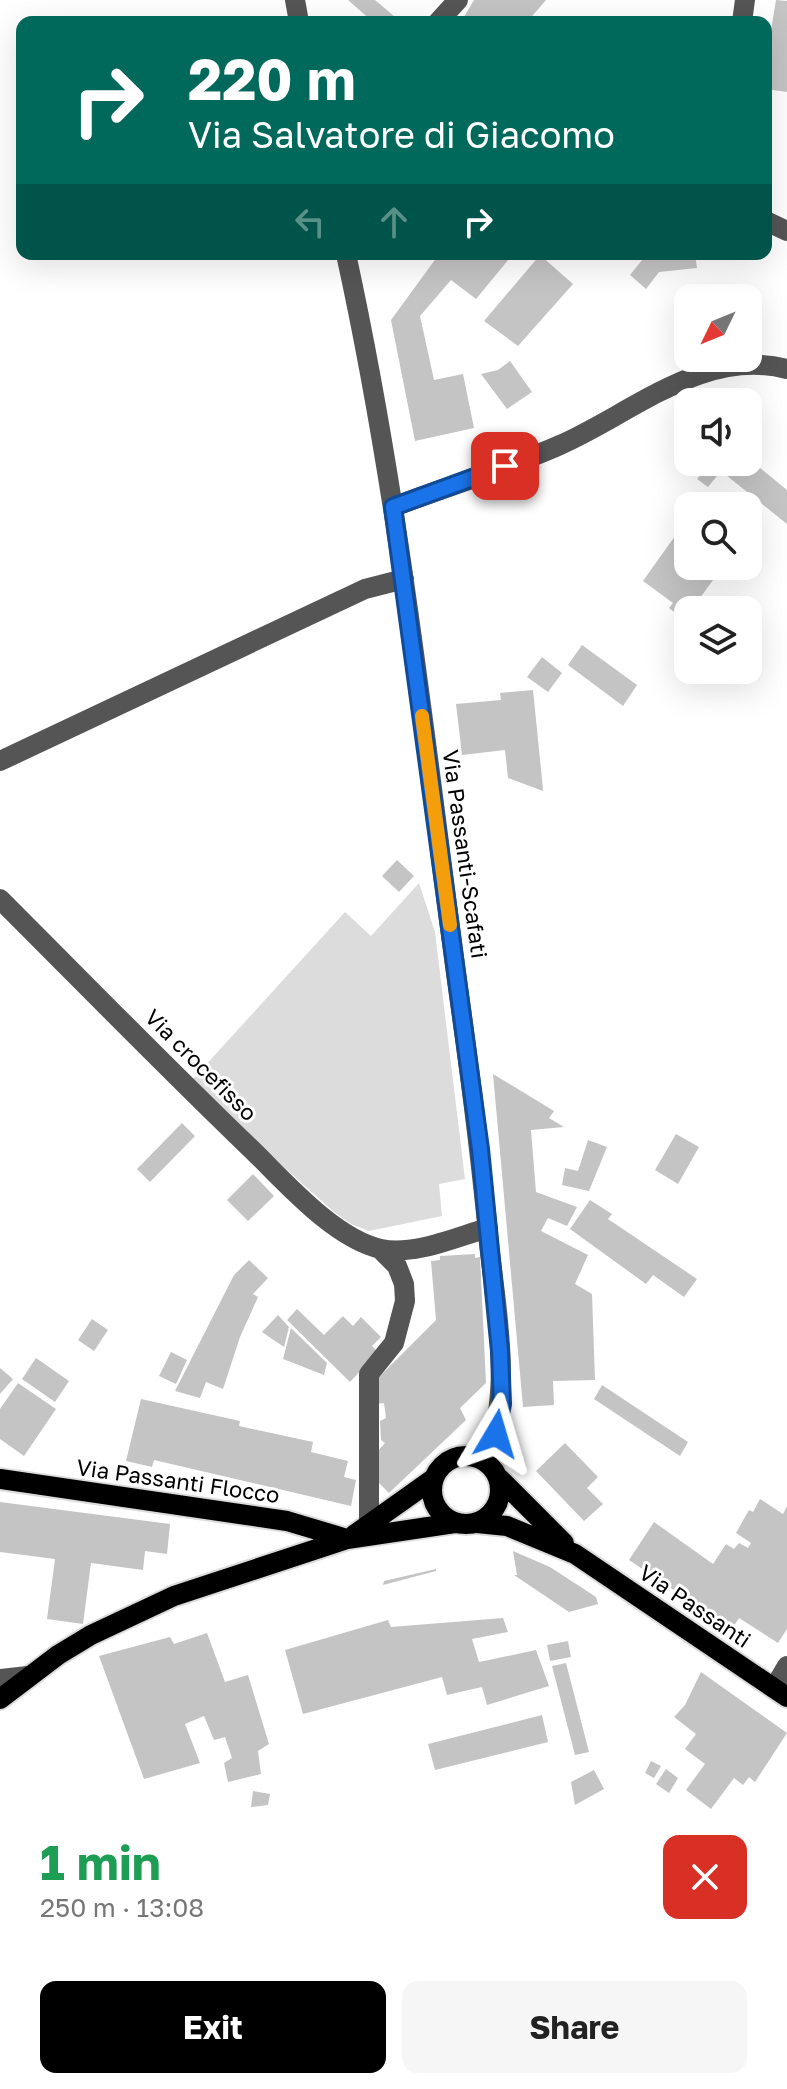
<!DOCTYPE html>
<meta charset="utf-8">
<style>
:root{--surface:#fff;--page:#f6f6f6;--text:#222;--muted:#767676;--accent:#000}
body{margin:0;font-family:"Golos Text",sans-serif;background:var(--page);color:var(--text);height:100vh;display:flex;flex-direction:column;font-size:30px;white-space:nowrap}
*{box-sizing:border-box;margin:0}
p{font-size:26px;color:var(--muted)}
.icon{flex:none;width:44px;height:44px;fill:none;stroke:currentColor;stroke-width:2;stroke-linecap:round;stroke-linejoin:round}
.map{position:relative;height:1809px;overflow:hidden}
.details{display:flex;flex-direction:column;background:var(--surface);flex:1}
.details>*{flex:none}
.hud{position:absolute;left:16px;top:16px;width:756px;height:244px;border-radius:16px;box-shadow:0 8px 32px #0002;background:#00695c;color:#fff;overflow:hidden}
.needle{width:52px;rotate:227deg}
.fabs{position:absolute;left:674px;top:284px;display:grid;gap:16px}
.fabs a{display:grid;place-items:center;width:88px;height:88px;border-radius:16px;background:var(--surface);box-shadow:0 8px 32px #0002;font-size:40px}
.pin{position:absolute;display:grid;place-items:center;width:68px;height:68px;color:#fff;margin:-34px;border-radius:16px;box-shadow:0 4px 12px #0006}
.me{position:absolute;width:88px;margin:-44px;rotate:7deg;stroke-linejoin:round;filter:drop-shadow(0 0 6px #0008)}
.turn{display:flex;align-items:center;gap:28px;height:168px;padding:0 40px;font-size:36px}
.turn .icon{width:104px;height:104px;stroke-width:2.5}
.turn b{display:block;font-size:56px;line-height:68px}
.lanes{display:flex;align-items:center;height:76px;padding:0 40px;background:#0003;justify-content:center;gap:40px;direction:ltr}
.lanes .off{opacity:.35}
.round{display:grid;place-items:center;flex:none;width:84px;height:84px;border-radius:16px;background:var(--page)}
.overview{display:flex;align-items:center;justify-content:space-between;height:136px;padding:0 40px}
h1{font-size:48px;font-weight:700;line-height:60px;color:#1e9e55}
.primary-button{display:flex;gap:16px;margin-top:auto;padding:16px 40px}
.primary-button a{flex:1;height:92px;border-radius:16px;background:var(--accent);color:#fff;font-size:32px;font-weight:700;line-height:92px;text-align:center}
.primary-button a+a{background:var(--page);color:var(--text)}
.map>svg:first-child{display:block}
.green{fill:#dcdcdc}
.building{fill:#c4c4c4}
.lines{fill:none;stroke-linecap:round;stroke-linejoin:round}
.major-casing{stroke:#dbdbdb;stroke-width:24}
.minor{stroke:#555;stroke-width:20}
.major{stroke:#000;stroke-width:20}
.route-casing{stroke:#114b97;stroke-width:20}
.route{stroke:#1a73e8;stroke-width:14}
.slow{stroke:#f59e0b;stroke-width:14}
.labels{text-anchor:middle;stroke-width:6;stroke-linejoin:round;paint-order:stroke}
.street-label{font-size:22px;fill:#000;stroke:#fff}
</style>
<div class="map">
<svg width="787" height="1809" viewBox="0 0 787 1809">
<rect width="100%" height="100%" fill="#fff"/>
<path class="green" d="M419,883L435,932L465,1179L439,1184L442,1216L369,1231L351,1224L334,1212L277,1161L193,1079L345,912L371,936Z"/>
<path class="building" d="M348,0H375L401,22H373Z
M474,0H546L527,22H461Z
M776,0L787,1V92L766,89V61Z
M434,254H513L476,299L451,280L420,316L434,380L463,374L474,428L415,441L391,320L437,257Z
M647,254H695L697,268L659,272L646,289L630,275Z
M540,255L573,284L518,346L484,321Z
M510,361L532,392L507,409L481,374L498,370Z
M748,458L787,490V524L721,471L708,487L697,479L711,462H748Z
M675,536L688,545V566H716L721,569L684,620L669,608L673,603L643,581Z
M582,645L637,685L623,706L568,665Z
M542,657L562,673L548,692L527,677Z
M533,690L542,779L543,791L508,778L505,750L462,755L456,704L501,700L500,693Z
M397,860L414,876L399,892L382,876Z
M493,1074L554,1111L549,1118L564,1127L531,1130L536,1192L577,1207L567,1226L548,1218L541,1231L588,1255L575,1284L592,1294L595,1380L553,1381L554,1405L523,1407Z
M182,1123L195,1136L150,1182L137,1169Z
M676,1134L699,1147L678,1184L655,1170Z
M588,1140L607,1147L589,1191L562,1185L565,1168L578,1171Z
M253,1174L274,1196L248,1221L227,1200Z
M590,1200L612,1214L608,1219L697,1279L684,1297L653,1275L646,1284L570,1229Z
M475,1254V1258L480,1257L486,1383L460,1408L466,1420L389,1493L374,1478L377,1452L385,1443L381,1440L380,1421L386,1418L384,1403L374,1404L375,1381L436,1320L431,1261L440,1260V1256Z
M249,1260L268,1278L253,1294L258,1297L240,1337L223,1389L206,1382L200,1398L175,1391L234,1275Z
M297,1309L324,1335L343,1316L353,1326L361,1317L381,1337L372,1346L378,1352L350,1382L287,1320Z
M278,1315L289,1327L284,1347L262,1332Z
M92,1319L108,1330L94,1351L78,1340Z
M291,1328L327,1363L324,1375L283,1359Z
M171,1352L187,1360L176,1384L159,1376Z
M36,1358L69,1381L55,1402L22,1379Z
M0,1368L13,1379L0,1394Z
M18,1383L56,1409L24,1456L0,1439V1409Z
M602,1385L688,1442L680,1456L594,1399Z
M141,1399L240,1421L239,1426L313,1442L311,1452L348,1461L344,1477L356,1480L351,1506L154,1460L152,1467L126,1461Z
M565,1443L598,1477L587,1488L603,1504L584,1521L536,1471Z
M760,1499L783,1514L787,1506V1629L778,1643L739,1618L732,1629L629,1560L654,1522L713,1564L726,1544L734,1549L739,1543L748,1548L751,1543L736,1533L749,1510L753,1512Z
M0,1502L170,1524L167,1554L145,1551L143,1570L91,1563L83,1624L47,1619L55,1559L0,1552Z
M513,1551L550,1567L596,1597L598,1604L569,1612L514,1575H517Z
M436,1569V1571L383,1585L384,1581Z
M503,1618L508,1632L472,1639L479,1662L536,1650L549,1686L487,1705L482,1687L447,1695L442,1677L303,1714L285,1650L388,1620L391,1627Z
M207,1633L225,1682L248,1675L269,1744L258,1751L261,1774L228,1782L224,1763L232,1758L225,1737L214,1740L204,1716L185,1724L200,1763L144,1779L99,1656L170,1637L174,1644Z
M568,1641L571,1657L550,1661L547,1645Z
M566,1663L589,1752L575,1755L552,1666Z
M701,1672L787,1733L755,1782L749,1777L743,1785L734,1778L711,1809L686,1790L705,1764L685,1749L696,1734L674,1717L685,1705Z
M542,1715L548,1742L435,1770L428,1744Z
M651,1761L661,1766L654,1778L645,1773Z
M666,1769L678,1778L669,1793L656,1784Z
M594,1770L604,1789L575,1805L571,1782Z
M253,1791L270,1794L268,1805L251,1807Z"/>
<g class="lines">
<defs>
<path id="major" d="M432 1490a34 34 0 1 1 68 0a34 34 0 1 1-68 0Z
M499,1478L564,1543
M0,1479L287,1521L347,1539
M477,1523L507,1526L575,1554L787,1697
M354,1535L433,1479
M0,1699L58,1655L91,1635L174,1596L347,1539L455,1523"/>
</defs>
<use href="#major" class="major-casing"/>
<path class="minor" d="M295,0L299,22
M438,22L458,0
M742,22L745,0
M766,221L787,231
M346,254C399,496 425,743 458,988C470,1073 481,1158 489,1244C497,1316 513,1392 485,1461
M393,507C448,486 506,469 560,445C631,414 704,347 787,369
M0,761L365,589L404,579
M0,899C82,981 163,1064 247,1145C282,1178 332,1238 381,1249C414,1256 456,1237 488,1228
M369,1525V1374L394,1343L405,1301L404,1284L397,1266L380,1249
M0,1679L28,1676
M774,1688L787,1666"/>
<use href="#major" class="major"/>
</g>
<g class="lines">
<defs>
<path id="route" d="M496,1434L502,1404L500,1351L480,1149L393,507L505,466"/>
</defs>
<use href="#route" class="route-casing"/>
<use href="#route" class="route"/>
<path class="slow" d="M422,716L450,925"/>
</g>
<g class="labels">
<g class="street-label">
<text transform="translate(465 854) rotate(82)" y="8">Via Passanti-Scafati</text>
<text transform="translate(201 1065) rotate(45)" y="8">Via crocefisso</text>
<text transform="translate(178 1481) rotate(8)" y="8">Via Passanti Flocco</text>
<text transform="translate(695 1606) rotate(34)" y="8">Via Passanti</text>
</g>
</g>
</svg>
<div class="fabs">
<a><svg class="needle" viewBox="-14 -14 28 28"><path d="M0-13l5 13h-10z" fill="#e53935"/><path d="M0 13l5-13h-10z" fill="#767676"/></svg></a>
<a><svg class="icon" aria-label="sound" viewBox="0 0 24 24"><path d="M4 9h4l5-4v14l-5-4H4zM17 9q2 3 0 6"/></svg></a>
<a><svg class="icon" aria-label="search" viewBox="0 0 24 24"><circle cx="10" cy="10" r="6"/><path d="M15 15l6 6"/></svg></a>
<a><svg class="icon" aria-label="layers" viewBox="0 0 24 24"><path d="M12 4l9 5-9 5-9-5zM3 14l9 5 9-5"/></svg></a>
</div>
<div class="pin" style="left:505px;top:466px;background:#d93025"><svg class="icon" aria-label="arrive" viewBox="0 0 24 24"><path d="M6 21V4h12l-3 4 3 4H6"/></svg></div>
<svg class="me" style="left:496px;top:1434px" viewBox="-20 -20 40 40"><path d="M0-17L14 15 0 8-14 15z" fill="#1a73e8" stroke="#fff" stroke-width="4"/></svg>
<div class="hud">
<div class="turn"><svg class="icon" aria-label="right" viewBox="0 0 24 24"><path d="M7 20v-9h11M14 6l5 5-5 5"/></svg><div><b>220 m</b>Via Salvatore di Giacomo</div></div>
<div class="lanes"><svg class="icon off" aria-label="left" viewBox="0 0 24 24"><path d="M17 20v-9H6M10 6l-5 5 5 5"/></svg><svg class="icon off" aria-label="ahead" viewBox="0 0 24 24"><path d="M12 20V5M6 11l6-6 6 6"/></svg><svg class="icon" aria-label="right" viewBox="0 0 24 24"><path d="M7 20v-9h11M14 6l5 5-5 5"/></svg></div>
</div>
</div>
<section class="details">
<div class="overview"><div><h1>1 min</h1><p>250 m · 13:08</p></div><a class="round" style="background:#d93025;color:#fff"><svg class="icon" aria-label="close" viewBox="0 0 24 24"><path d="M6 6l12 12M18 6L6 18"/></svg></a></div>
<div class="primary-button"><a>Exit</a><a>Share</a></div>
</section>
